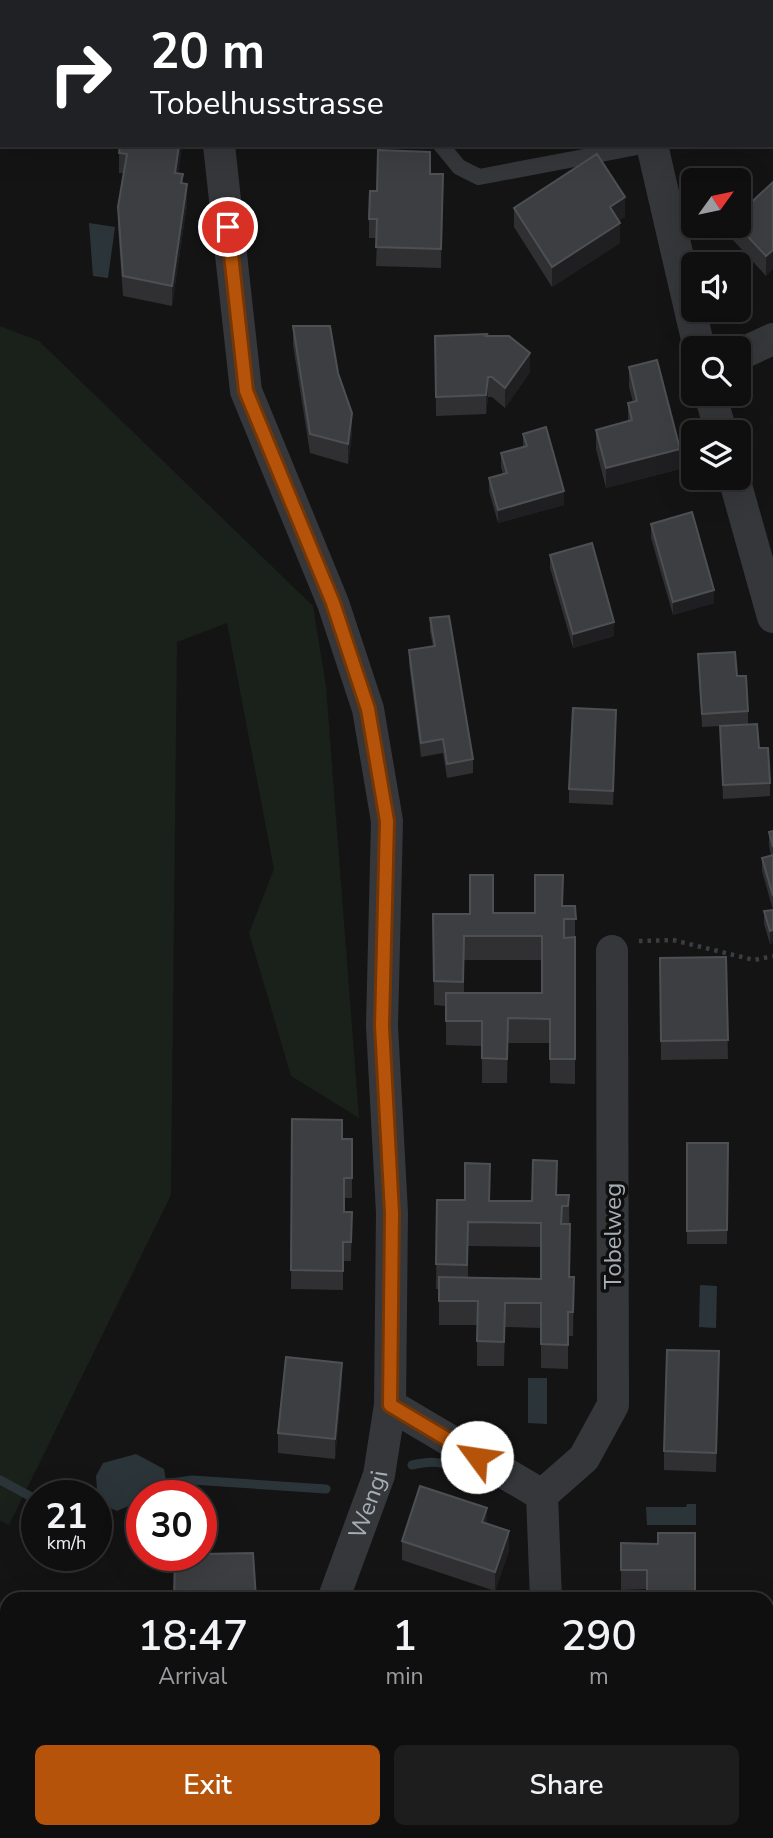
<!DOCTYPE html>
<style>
:root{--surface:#0f0f10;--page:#1d1d1e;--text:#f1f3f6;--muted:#9b9c9f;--line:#2f2f30;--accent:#b45309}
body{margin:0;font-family:"Nunito Sans",sans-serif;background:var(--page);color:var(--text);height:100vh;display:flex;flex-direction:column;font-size:26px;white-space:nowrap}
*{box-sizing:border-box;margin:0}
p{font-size:23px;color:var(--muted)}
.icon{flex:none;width:38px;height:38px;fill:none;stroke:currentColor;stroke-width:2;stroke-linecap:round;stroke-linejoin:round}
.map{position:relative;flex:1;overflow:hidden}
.details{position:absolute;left:0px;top:1592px;width:774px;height:247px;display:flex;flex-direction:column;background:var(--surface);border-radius:21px 21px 0 0;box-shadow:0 7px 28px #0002,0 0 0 2px var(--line)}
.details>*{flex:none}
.guide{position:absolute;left:0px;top:0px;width:774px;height:147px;box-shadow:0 7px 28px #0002,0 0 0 2px var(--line);background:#202124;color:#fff;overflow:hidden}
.needle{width:46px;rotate:57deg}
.fabs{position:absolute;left:681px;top:168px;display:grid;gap:14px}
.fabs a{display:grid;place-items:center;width:70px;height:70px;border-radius:10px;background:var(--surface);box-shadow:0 7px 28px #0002,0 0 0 2px var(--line);font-size:35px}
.speed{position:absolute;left:21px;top:1480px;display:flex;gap:14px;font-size:35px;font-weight:700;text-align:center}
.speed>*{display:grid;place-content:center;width:91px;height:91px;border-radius:50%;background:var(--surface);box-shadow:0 7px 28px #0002,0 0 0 2px var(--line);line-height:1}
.speed small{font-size:18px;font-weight:400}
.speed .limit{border:10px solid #d22;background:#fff;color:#111}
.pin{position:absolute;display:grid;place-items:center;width:60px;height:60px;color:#fff;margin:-30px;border:4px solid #fff;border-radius:50%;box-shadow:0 2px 7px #0007}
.me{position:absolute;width:77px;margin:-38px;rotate:301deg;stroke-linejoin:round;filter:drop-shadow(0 0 5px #0008)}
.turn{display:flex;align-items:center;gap:24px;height:147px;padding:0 35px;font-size:32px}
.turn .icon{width:91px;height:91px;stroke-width:2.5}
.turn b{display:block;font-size:49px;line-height:60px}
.eta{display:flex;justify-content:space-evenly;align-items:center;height:119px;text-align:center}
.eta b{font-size:42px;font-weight:600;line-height:49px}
.action{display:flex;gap:14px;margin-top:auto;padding:14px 35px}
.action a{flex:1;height:80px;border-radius:10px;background:var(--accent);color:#fff;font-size:28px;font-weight:600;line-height:80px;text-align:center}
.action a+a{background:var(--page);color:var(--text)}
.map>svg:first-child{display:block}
.green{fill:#1a201a}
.water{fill:#2b3539}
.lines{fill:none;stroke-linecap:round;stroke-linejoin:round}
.stream{stroke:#2b3539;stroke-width:9}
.path{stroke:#3b3e41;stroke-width:4.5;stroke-dasharray:3.5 5;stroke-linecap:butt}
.service{stroke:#35373a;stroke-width:16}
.minor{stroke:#35373a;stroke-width:32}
.wall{fill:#303033;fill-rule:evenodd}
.shaded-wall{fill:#1f1f21}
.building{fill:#3d3e41;stroke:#4d5053;stroke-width:2}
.route-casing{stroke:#753606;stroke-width:18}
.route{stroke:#b45309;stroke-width:12}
.labels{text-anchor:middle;stroke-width:7;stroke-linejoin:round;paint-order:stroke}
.street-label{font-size:24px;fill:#a6aeb5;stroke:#0f0f10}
</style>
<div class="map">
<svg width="773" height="1838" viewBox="0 0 773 1838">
<rect width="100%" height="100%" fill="#141415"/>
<path class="green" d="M0,326L39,341L313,606L326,686L359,1118L291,1076L249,933L274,869L227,623L177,642L171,1195L9,1525L0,1521Z"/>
<path class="water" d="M89,223L115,227L108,278L93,276Z
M700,1285L717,1286L716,1328L699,1327Z
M528,1378H547V1424L528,1423Z
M136,1454L164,1469L167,1487L149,1496H142V1500L117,1511L98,1503L96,1476L103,1463Z
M687,1504H696V1525H647L646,1507H686Z"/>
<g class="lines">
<path class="stream" d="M412,1465C431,1461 438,1461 456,1468
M0,1480L37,1500
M157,1485L192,1480L326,1489
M84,1496L109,1492"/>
<path class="path" d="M639,941L673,940L754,960L773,956"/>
<path class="service" d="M441,145L459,167L479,177L648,145"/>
<g class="minor">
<path d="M619,0V2"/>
<path d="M232,2V0"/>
<path d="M651,2L653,0"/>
<path d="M219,145L246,391L333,603L368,709L387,821L382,1026L392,1213L390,1405L542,1495L546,1600"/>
<path d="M652,145L699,348"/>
<path d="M738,355L773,339"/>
<path d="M710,394L721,432"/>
<path d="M734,478L773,617"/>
<path d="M542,1495L584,1458L613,1405L612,951"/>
<path id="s1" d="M333,1600L379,1475L390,1405"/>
<path d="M0,1792L7,1795"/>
<path d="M560,1832L562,1838"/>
<path d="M29,1838L30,1832"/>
<path d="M269,1838L270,1832"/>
</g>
</g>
<path class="wall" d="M356,0H398V2H356Z
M182,145L178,173L183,183L187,204L172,306L123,296L118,227V207L124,173H119V153Z
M430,174H443L441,268L376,266L377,238H369V219L377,191Z
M773,182L766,276L733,240V226H738Z
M514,208L625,217L618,221L620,243L552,287L514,227Z
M293,326L338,373L352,433L348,464L310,453L293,345Z
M435,336H487L530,372L505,408L492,397H488L486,414L436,416Z
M629,367L680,469L606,488L596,449V430L628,421V403L633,402L629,387Z
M523,434L564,505L498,523L489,491V478L503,474L501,467V453L523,447Z
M651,524L714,603L673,615L651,538Z
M550,555L614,636L573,648L550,568Z
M430,618L473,759V773L447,778L443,753L421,757L409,664V650L433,646L430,632Z
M698,654L737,676L748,711V724L759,748L770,783V796L723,799L720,726L702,727Z
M616,724L613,805L569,803V789Z
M773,831V943L770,944L764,924V911L773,910L762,871V858L771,855L769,846V832Z
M562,906H575V1084L550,1083V1043H508L507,1083H482V1046L446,1045V1006L434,1005L433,914L535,913ZM464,960H542V993H464Z
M726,957L728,1059L661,1060L660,958Z
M292,1119L342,1139H352V1198H344V1212H352L351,1261H343V1290L291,1289Z
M687,1143H728L727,1244H687Z
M557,1195H569L570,1277H574L573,1336H568V1369L541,1368V1328L505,1327L504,1366H477V1325H439V1289H436L437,1200L532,1201ZM468,1246L541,1247V1279L468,1278Z
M719,1371L716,1472L664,1470V1451Z
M342,1382L335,1459L278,1453V1433Z
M487,1524L509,1551L495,1591L402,1560V1541Z
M695,1533L647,1589L621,1590V1543L658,1544Z
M97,1832H230V1838H97Z
M430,1832H519V1838H445L430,1837Z
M635,1832H710V1838L635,1837Z"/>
<path class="shaded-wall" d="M773,86V106L772,107V88Z
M179,145H182L175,192V173Z
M187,184V204L172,306V286Z
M625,197V217L610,227V207Z
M620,223V243L552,287V267Z
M773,250V269L766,276V256Z
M530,353V372L505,408V388Z
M488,377V397L486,414V395Z
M352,413V433L348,464V444Z
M680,449V469L606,488V468Z
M564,491V505L498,523V510Z
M714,590V603L673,615V602Z
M614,622V636L573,648V634Z
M773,930V943L770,944V931Z
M342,1363V1382L335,1459V1439Z
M487,1508V1527L482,1522Z
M509,1531V1551L495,1591V1572Z"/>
<path class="building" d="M130,0H154L165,2H130Z
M484,0H548L533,2H484Z
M551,0H578V2H551Z
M772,29L773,30V86L772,88Z
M120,145H179L175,173L183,174L181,183L187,184L172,286L123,276L118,207L127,154L119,153Z
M378,150L430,152V174H443L441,249L376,247L377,219H369L370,191H377Z
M597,154L625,197L610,207L620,223L552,267L514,208Z
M773,182V250L766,256L738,226V215Z
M293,326H330L338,373L352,413L348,444L310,434Z
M487,334L486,336H509L530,353L505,388L492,377H488L486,395L436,397L435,336Z
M657,360L680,449L606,468L596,430L632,420L628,403L637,401L629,367Z
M546,427L564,491L498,510L489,478L507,473L501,453L527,446L523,434Z
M692,512L714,590L673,602L651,524Z
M592,543L614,622L573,634L550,555Z
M449,616L473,759L447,764L443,739L421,743L409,650L435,646L430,618Z
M735,652L737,676H746L748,711L702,714L698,654Z
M573,708L616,710L613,791L569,789Z
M757,724L759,748H768L770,783L723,785L720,726Z
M773,831V847L769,832Z
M773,855V896L762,858Z
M470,875H493V913H535V875H563L562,906H575L576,919H564V938L575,937V1059H550V1019L508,1018L507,1059L482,1058V1021H446V993H542V936H464L463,982L434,981L433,914H470Z
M773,910V930L770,931L764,911Z
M726,957L728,1040L661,1041L660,958Z
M292,1119L342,1120V1139H352V1178H344V1212H352L351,1242H343V1271L291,1270Z
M687,1143H728L727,1230L687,1231Z
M533,1160L557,1161L556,1195H569L568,1206H562L561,1224H570L569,1277H574L573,1312H568V1345L541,1344V1303H505L504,1342L477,1341L478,1301H439V1277L541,1279V1223L468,1222L467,1265L436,1264L437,1200H465V1163L490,1164L489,1201H532Z
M667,1350L719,1351L716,1453L664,1451Z
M286,1357L342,1363L335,1439L278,1433Z
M420,1486L487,1508L482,1522L509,1531L495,1572L402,1541Z
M658,1533H695V1600H647V1570H621V1543L658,1544Z
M253,1553L256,1599L174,1600L175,1556H201V1554Z
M97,1832H153V1838H97Z
M172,1832H230V1837L181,1838V1833Z
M447,1832H519V1834H509V1838H487V1834H446Z
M656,1832H689L688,1838H656Z"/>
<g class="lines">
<defs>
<path id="route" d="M228,227L246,391L333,603L368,709L387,821L382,1026L392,1213L390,1405L477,1457"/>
</defs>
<use href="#route" class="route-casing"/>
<use href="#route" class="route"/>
</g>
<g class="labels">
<g class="street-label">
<text transform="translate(613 1236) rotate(-90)" y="8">Tobelweg</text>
<text dy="8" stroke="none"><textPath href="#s1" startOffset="102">Wengi</textPath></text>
</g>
</g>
</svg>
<div class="fabs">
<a><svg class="needle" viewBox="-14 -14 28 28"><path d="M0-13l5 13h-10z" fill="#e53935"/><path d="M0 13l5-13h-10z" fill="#9b9c9f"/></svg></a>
<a><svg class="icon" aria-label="sound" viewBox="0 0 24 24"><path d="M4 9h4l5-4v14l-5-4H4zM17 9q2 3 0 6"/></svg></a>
<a><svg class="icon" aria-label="search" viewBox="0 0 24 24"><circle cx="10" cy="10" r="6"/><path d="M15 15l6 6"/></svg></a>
<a><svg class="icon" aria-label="layers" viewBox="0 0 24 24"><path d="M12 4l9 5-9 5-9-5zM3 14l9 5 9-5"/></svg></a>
</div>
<div class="speed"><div>21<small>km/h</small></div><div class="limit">30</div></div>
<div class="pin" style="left:228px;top:227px;background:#d93025"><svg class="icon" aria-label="arrive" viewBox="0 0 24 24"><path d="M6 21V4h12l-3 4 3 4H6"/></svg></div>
<svg class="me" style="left:477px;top:1457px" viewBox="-20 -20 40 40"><circle r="19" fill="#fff"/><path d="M0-13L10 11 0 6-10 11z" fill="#b45309"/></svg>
<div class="guide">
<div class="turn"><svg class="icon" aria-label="right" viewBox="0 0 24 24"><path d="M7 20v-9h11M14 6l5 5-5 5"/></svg><div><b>20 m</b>Tobelhusstrasse</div></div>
</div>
<section class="details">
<div class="eta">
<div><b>18:47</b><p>Arrival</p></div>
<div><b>1</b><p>min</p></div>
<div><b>290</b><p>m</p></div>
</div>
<div class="action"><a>Exit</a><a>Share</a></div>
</section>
</div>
